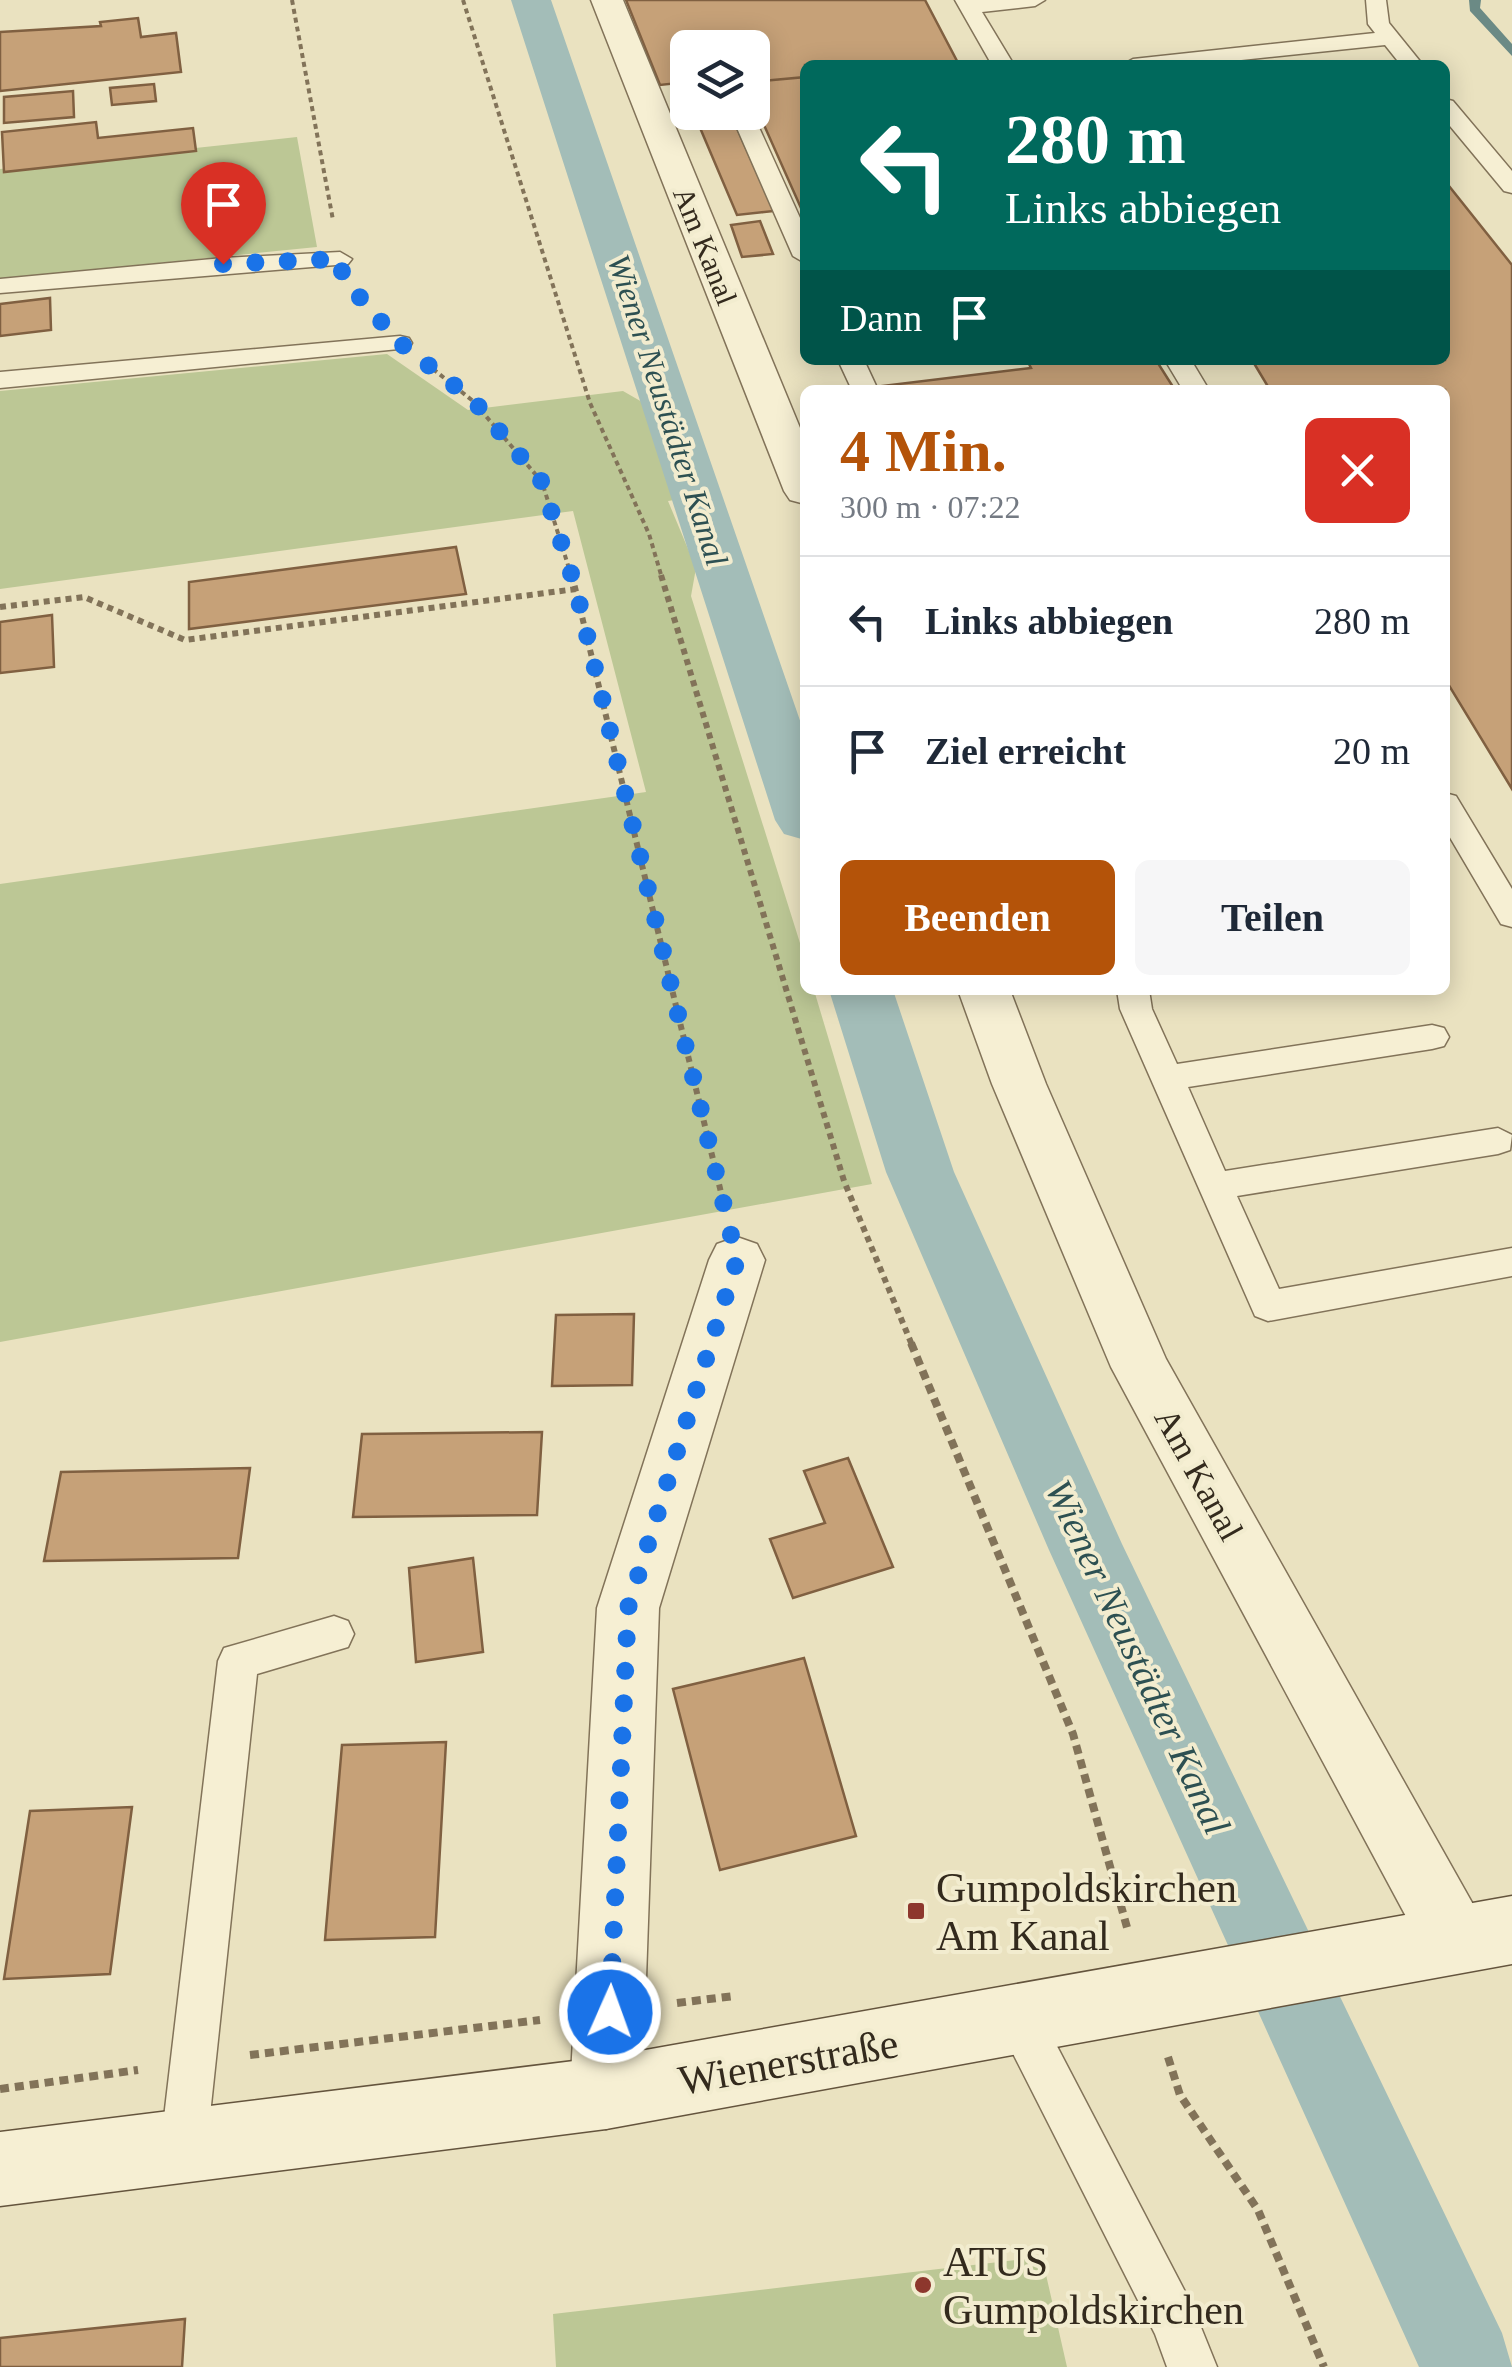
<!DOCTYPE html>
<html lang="de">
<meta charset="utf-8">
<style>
:root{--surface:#fff;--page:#f6f6f7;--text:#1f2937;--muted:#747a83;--line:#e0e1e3;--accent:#b45309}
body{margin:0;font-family:"Times New Roman",serif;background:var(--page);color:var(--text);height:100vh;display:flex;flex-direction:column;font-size:38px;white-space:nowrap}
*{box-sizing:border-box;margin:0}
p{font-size:32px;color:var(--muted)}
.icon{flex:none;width:55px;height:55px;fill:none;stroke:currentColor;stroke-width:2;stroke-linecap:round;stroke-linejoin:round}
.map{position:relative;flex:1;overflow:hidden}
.sheet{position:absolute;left:800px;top:385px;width:650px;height:610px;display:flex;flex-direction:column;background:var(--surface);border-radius:15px;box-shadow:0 5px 25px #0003}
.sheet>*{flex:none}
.banner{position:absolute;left:800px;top:60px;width:650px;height:305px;border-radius:15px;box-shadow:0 5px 25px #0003;background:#00695c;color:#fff;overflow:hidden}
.fabs{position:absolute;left:670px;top:30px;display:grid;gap:20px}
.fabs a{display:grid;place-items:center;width:100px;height:100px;border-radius:15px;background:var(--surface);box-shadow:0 5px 25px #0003;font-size:50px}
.pin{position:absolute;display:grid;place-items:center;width:85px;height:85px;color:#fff;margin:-102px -42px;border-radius:50% 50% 50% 0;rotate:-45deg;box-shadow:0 0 10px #0007}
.pin .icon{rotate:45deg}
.me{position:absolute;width:110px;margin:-55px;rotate:2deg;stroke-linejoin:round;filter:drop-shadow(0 0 8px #0008)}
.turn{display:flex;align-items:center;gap:35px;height:210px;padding:0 40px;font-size:45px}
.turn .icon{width:130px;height:130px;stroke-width:2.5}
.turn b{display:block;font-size:70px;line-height:85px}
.then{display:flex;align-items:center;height:95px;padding:0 40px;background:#0003;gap:20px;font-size:38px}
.round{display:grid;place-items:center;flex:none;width:105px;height:105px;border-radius:15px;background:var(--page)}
.head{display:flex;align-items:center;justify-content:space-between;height:170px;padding:0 40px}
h1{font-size:60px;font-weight:700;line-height:75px;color:var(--accent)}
.button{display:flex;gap:20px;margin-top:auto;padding:20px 40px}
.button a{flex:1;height:115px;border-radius:15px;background:var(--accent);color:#fff;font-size:40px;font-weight:700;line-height:115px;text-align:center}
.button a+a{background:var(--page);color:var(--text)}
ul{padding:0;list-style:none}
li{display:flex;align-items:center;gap:30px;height:130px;padding:0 40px;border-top:2px solid var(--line)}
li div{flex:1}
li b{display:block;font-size:38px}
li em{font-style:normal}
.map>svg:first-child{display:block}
.green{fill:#bcc795}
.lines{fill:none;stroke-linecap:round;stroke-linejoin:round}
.stream{fill:#6b8a85;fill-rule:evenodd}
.canal{fill:#a3bdb8;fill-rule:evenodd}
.building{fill:#c6a178;stroke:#806041;stroke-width:2.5}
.lane-casing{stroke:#827359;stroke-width:3}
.street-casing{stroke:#827359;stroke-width:3}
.secondary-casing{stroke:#64543d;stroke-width:3}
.path-far2{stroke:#827359;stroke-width:4;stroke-dasharray:5 4;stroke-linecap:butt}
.path-far1{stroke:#827359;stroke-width:6;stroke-dasharray:6 5;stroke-linecap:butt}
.path{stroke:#827359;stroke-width:8;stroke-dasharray:9 6;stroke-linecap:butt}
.lane{fill:#f6efd3;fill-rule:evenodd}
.street{fill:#f6efd3;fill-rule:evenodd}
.secondary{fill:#f6efd3;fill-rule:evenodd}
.route{stroke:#1a73e8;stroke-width:18;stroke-dasharray:0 32.4}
.poi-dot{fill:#8d372d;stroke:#f2eccf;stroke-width:4}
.labels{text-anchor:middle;stroke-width:8;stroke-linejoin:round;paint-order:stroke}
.far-street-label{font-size:30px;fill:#332a1d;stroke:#f2eccf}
.far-water-label{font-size:32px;font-style:italic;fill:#2d5052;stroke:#f2eccf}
.street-label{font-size:35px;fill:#332a1d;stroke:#f2eccf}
.water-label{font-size:38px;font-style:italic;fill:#2d5052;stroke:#f2eccf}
.near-poi-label{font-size:42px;fill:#332a1d;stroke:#f2eccf;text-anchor:start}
.near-street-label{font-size:42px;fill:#332a1d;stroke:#f2eccf}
</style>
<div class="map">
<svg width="1512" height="2367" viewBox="0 0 1512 2367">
<rect width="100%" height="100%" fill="#eae2c0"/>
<path class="green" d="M297,137L317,247L0,279V169Z
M387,354L468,410L623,391L656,410L681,499L668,501L696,568L691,596L805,959V990H814L872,1184L0,1342V884L646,792L573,511L0,589V391Z
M1042,2257L1067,2367H556L553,2314Z"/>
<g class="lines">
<path class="stream" d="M1469,0H1481L1480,8L1512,44V56L1470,11Z"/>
<path class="canal" d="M511,0H551L805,735V840L784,834L775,820Z
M829,990H893L954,1172L1122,1544L1502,2333L1512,2367H1419L1049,1550L886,1172Z"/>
</g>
<path class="building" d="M626,0H925L957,61L915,65H805V77L752,82V48H688V82L660,85Z
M138,18L141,37L176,33L181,72L0,91V32L101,26L100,22Z
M805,77V217L752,98V82Z
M154,84L156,101L112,105L110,88Z
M73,91L74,117L4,123V97Z
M733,119L774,211L737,215L698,123Z
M96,122L98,138L193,128L196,151L4,172L2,132Z
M1445,181L1512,265V789L1445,679V390H1270L1252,360H1445Z
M760,221L773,254L742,257L731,225Z
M50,298L51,330L0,336V304Z
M1027,360H1073L1075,363L1156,360L1175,390H883L882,386L1031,368Z
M456,547L466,594L189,629V582Z
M52,615L54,667L0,673V622Z
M634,1314L632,1385L552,1386L556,1315Z
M542,1432L537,1515L353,1517L362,1434Z
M848,1458L893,1567L793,1598L770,1539L825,1523L804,1471Z
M250,1468L238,1558L44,1561L61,1472Z
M473,1558L483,1652L416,1662L409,1568Z
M804,1658L856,1836L720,1870L673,1689Z
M446,1742L435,1937L325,1940L342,1745Z
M132,1807L110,1974L4,1979L30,1811Z
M185,2319L182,2367H0V2338Z"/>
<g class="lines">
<defs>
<path id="lane" d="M955,0H1045L1035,6L982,12L1014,65H992Z
M1366,0H1386L1389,23L1423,65H1401L1385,45L1194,65H1122L1133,59L1375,33L1368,24Z
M1445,99L1453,101L1512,171V193L1504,191L1445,120Z
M730,112H752L805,229V263L793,256Z
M340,252L352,259L348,264L0,293V279L223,258Z
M400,336L409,338L412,343L409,348L0,388V372Z
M838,360H864L878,390H852Z
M1165,360H1191L1209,390H1183Z
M1445,793L1456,796L1512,889V927L1501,924L1445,829Z
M1117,990H1149L1152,1009L1177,1064L1432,1025L1444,1028L1449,1037L1444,1046L1432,1049L1188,1087L1225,1171L1498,1128L1512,1135L1510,1150L1498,1154L1237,1196L1279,1289L1512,1248V1276L1268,1321L1255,1316L1120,1009Z
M334,1616L348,1621L354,1634L348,1647L257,1674L207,2143L200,2159L184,2166L168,2159L161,2143L218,1661L224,1648Z
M1019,1997L1035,2004L1192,2305L1217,2367H1167L1155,2334L996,2020L1003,2004Z"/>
<path id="street" d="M591,0H623L805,440V504L790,500L784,491Z
M958,990H1010L1046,1084L1166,1359L1479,1915L1490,1939L1479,1963L1455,1973L1431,1963L1111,1367L992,1084Z
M737,1237L757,1244L765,1260L659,1608L642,2093L632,2119L606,2129L580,2119L570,2093L597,1608L709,1260L717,1244Z"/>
<path id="secondary" d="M1512,1896V1964L606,2129L0,2206V2132L606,2057Z"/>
</defs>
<use href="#lane" class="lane-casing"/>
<use href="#street" class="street-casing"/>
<use href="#secondary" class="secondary-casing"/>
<path class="path-far2" d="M292,0L333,220
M463,0L590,403L649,534L662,578
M433,369L473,401L542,482L572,578"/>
<path class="path-far1" d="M572,575L725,1209
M661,575L844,1181L912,1345
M0,607L84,597L185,640L576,589"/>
<path class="path" d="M911,1343L1073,1734L1128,1931
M677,2003L734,1996
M250,2055L540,2020
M1168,2057L1180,2095L1258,2210L1324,2367
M0,2089L138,2070"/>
<use href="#lane" class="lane"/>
<use href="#street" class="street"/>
<use href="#secondary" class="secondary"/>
</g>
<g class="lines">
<path class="route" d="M223,264L340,259L343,278L400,343L474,401L542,482L576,589L737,1260L628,1608L610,2012"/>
</g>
<g class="poi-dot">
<rect x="906" y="1901" width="20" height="20" rx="5"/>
<circle cx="923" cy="2285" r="10"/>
</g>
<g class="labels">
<g class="far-street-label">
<text transform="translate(705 246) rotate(68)" y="10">Am Kanal</text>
</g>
<g class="far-water-label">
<text transform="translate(668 410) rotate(72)" y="11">Wiener Neustädter Kanal</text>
</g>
<g class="street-label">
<text transform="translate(1199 1474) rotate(61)" y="12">Am Kanal</text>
</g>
<g class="water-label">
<text transform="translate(1138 1657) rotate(65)" y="13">Wiener Neustädter Kanal</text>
</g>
<g class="near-poi-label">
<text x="936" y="1902">Gumpoldskirchen<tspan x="936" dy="48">Am Kanal</tspan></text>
<text x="943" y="2276">ATUS<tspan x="943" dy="48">Gumpoldskirchen</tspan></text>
</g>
<g class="near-street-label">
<text transform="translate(788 2061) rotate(-10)" y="15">Wienerstraße</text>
</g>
</g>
</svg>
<div class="fabs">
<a><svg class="icon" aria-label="layers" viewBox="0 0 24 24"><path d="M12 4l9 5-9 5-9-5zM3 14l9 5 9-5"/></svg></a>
</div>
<div class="pin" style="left:223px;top:264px;background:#d93025"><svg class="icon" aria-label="arrive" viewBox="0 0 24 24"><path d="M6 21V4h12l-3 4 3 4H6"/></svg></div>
<svg class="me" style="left:610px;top:2012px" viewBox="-20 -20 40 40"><circle r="17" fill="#1a73e8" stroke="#fff" stroke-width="3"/><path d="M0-11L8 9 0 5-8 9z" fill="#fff"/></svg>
<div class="banner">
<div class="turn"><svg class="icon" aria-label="left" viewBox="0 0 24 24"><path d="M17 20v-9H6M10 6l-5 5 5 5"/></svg><div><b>280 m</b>Links abbiegen</div></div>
<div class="then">Dann<svg class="icon" aria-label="arrive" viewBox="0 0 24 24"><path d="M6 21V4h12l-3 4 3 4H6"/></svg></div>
</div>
<section class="sheet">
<div class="head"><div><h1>4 Min.</h1><p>300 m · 07:22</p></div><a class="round" style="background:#d93025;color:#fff"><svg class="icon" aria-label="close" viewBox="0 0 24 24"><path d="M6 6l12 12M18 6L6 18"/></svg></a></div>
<ul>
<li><svg class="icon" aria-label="left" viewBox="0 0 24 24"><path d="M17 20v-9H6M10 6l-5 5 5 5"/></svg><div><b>Links abbiegen</b></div><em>280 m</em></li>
<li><svg class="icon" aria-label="arrive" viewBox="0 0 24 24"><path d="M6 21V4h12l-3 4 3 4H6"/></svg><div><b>Ziel erreicht</b></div><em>20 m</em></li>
</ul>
<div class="button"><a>Beenden</a><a>Teilen</a></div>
</section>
</div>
